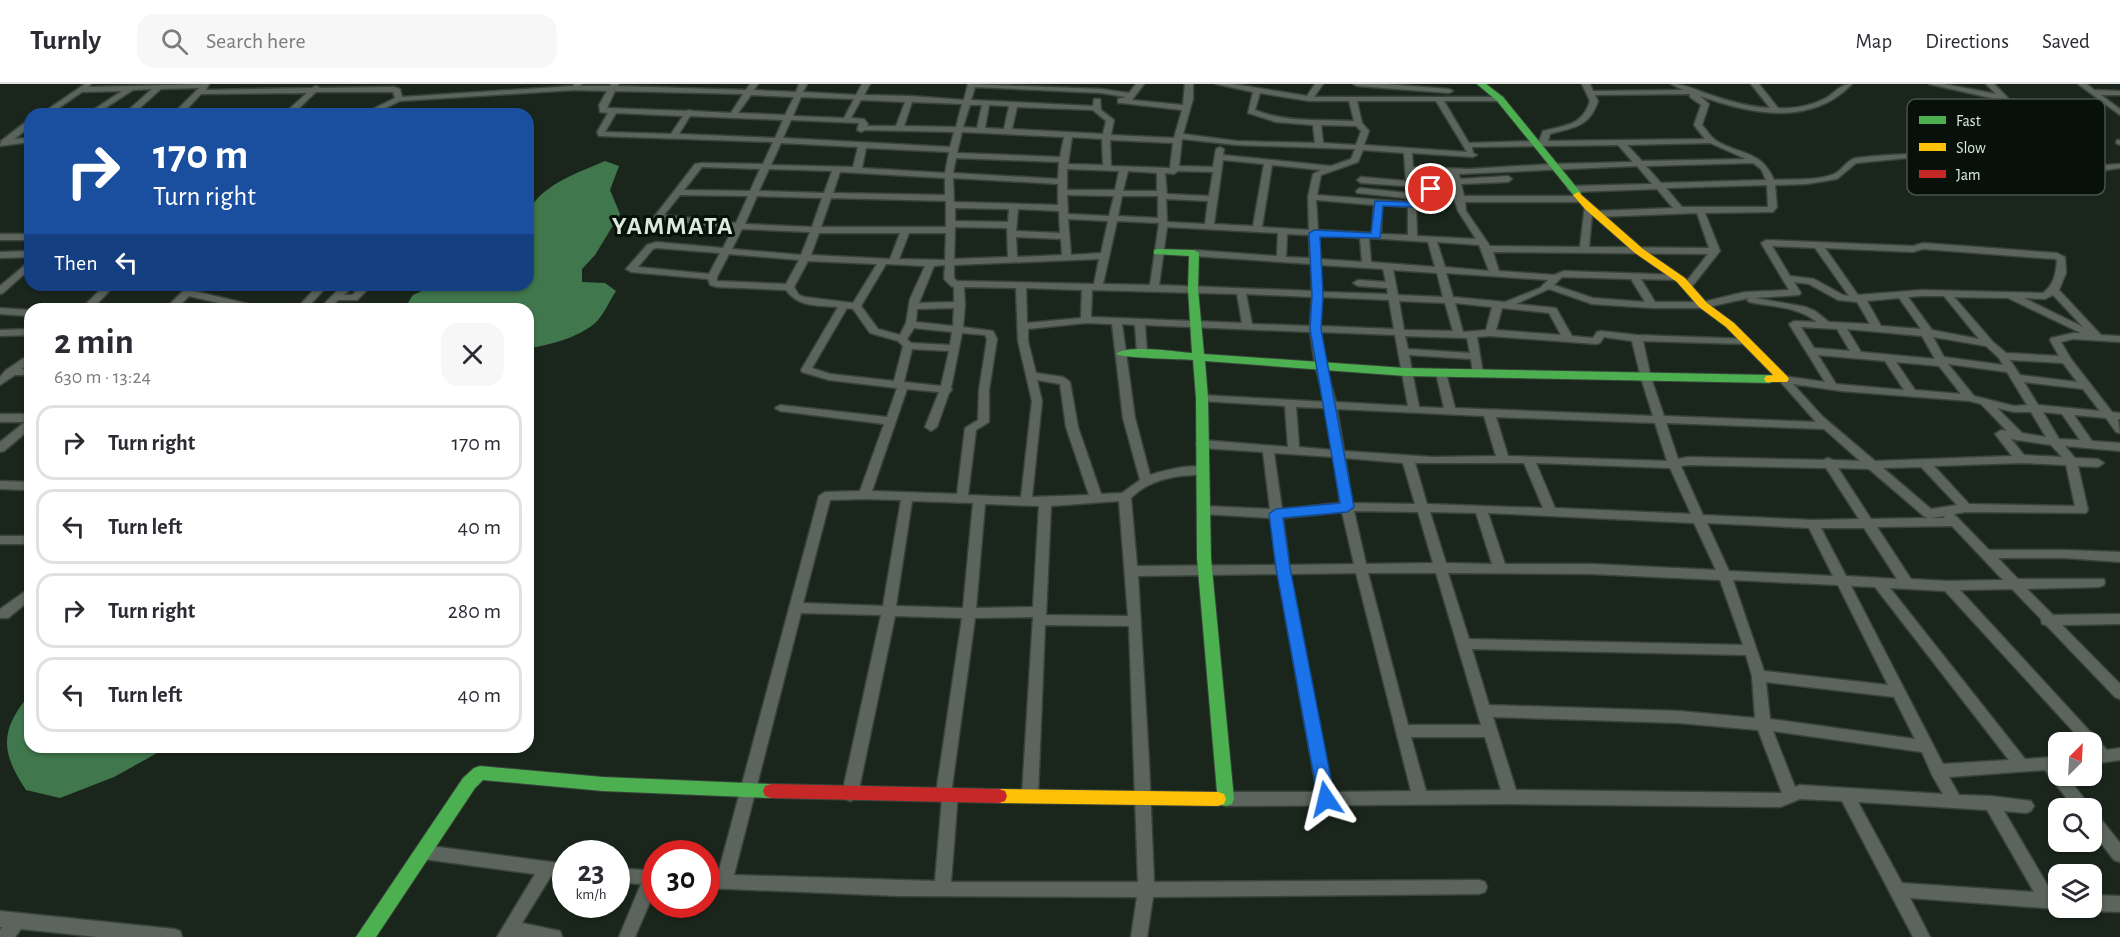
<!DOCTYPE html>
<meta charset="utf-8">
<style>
:root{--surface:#fff;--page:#f7f7f7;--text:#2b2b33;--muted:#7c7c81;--line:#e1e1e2}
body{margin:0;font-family:"Alegreya Sans",sans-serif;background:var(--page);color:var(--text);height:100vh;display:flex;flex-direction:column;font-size:22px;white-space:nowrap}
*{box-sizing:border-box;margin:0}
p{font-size:20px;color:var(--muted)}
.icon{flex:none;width:33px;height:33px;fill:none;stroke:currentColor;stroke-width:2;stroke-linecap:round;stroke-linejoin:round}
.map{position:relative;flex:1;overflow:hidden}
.panel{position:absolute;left:24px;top:219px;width:510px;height:450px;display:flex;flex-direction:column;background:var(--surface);border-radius:18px;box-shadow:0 2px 4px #0004}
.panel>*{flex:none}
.guide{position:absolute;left:24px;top:24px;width:510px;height:183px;border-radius:18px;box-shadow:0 2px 4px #0004;background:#1a4fa0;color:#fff;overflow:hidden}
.needle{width:39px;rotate:24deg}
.fabs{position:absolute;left:2048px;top:648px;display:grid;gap:12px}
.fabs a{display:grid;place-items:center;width:54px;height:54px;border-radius:12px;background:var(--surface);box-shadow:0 2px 4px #0004;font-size:30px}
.speed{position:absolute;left:552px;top:756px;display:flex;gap:12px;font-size:30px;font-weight:700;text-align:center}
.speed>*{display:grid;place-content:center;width:78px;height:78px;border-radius:50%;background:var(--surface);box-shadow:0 2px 4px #0004;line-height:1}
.speed small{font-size:15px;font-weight:400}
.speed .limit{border:9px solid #d22;background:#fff;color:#111}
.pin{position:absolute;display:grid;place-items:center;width:51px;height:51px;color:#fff;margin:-26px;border:3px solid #fff;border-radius:50%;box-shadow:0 2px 6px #0007}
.me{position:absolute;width:66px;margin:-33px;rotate:350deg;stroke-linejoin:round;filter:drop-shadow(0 0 4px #0008)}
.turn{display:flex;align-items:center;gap:21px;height:126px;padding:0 30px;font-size:27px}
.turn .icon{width:78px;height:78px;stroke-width:2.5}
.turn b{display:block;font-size:42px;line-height:51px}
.then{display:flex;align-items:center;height:57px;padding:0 30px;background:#0003;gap:12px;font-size:22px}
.round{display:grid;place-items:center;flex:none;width:63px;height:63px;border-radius:18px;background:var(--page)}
.head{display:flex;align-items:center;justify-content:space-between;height:102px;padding:0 30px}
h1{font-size:36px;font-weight:600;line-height:45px}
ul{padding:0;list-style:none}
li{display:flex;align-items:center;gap:18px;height:75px;margin:0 12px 9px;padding:0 18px;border:3px solid var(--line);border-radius:18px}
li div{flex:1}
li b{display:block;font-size:22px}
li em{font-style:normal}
header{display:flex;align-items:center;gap:36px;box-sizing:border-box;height:84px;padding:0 30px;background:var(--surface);border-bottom:2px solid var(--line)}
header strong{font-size:28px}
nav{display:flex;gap:33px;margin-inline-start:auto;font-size:21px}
.search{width:420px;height:54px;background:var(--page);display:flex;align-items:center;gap:15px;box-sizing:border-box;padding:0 21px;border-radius:18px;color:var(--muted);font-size:22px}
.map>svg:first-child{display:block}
.water{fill:#41774c}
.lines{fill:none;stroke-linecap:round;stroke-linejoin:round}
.street-casing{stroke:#38433a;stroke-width:3}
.fast-casing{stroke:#38433a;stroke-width:2}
.slow-casing{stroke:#38433a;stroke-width:2}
.jam-casing{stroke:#38433a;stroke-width:2}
.street{fill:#5b655d;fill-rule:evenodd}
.fast{fill:#4caf50;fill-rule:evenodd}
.slow{fill:#ffc107;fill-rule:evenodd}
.jam{fill:#c62828;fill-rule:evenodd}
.route{fill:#1a73e8;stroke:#114b97;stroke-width:1.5}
.labels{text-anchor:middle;stroke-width:6;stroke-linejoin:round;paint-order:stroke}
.far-district-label{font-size:26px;font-weight:bold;letter-spacing:1.5px;fill:#dbeadd;stroke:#071109}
.key{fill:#071109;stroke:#475249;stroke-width:1.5}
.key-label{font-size:16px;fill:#dbeadd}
</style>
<header>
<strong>Turnly</strong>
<div class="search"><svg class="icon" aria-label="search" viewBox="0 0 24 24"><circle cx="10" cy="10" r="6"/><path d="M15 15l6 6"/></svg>Search here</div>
<nav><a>Map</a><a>Directions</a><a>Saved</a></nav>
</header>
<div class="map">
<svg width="2120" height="853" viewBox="0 0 2120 853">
<rect width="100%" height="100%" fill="#1a261c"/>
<path class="water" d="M605,77L619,82L610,106L620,130L595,171L582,185V198L605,199L616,207C610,216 605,228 598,236C584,252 548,262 528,264V225H404L413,211L434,201H528C528,187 524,137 529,127C542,100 580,88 605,77Z
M30,610V663H168L114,693L60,714L26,706C0,667 0,646 30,610Z"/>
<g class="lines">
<defs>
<path id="street" d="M85,0H91L89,3L209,0L206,6L312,4L316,2L320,4L394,3L400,5L402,13L573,2L574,0H582L580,2H610L611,0H619L617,2L746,6L750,0H758L754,6L796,8L799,0H807L803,8L856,11L862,0H870L864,11L910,12L964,16L968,0L1101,5L1129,9L1136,0H1144L1132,16L1183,21L1185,0H1193V15L1183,50L1237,57L1315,59L1313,41L1276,38L1248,29L1253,8L1216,0H1233L1307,12L1315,0H1323L1314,13H1503L1504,15L1500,17H1444L1469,59L1539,57L1543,47C1566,41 1582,42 1590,17L1582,0H1590L1593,7L1683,6L1671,0C1685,0 1696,6 1708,10C1728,17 1749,23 1770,24L1751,0H1759L1778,24C1794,25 1811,22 1826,14C1836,8 1840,0 1852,0C1811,43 1750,30 1700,12L1709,20L1702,41C1706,45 1710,52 1715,56C1738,71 1761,65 1774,96C1791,95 1818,97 1834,90C1842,87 1846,76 1856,74C1910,67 1963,70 2017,75L1999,34L2000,16L1929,0H1944L1996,10L1986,0H1994L2008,14L2007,34L2026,76L2092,82L2120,80V84L2092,88L1963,74H1907L1856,79L1837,95L1807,100L1775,101L1777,123L1773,128L1705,129L1720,167L1690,205L1687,206L1682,203L1708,170L1493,168L1499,187L1554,191L1564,187L1680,191V195L1677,196L1641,195L1655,218H1703L1745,208L1789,206L1761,159L1766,156L1913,162L1923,159L2057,169L2065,173L2066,189L2059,206L2101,251L2120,252V258L2073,255L2061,258L2071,275L2112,328L2120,329V335H2118L2120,349L2116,348L2106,334L2074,331L2092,357L2120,359V367L2065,362L2075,374L2098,375L2104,379L2098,383L2078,382L2088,426L2086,429L1966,428L1954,430L1989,466H2065L2120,468V478L2065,474H1998L2018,495H2104L2105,498L2104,501L2099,503L2027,505L2053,531L2120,530V540L2062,541L2120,600V615L2115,613L2046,541L2042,540L2041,535L2012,505L1960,506L2107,666L2120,664V676L2091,680V658H2083L1945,507L1890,504L2025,675L2058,673V692H2067L2091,724H2074L2045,686L1949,693L1959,711L1991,712L2031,717L2034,722L2031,727L2026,729L2004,727L2052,809H2058V824H2061L2058,825L1910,814L1930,853H1913L1842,717L1800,715L1780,723L1510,720L1226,722L1221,720L1218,715L1221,710L1226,708H1317L1278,490L1138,492L1149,678L1154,798L1479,796L1485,798L1487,803L1485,808L1479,810L1153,813L1147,853H1131L1137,813L899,812L706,804V790H718L819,412L825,408L860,407L884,340L780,327L775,324L780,321L887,333L897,304L829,296L802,288L801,286L838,223C818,221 799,224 786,206L717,203L710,201L708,195L631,188L626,185L647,161L656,158L723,164L733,144L658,136L654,133L695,80L702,79L763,80L773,58L599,52L597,48L608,29L600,28L599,21L607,7L575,6L400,17L373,30H363L395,14L393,8H316L296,27L348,28L352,30H173L199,4L161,5L133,30H124L152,5L133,6L96,30H87L122,7L82,8L50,30H41ZM975,3L1101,9L1126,13L1118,15V19H1121L1182,26L1174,54L1111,51L1114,36L1101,26L1100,15H1094L1093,22L971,16ZM615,7L743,10L731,29L693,27L689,26L686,27L607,24ZM307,9L287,27H185L201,10ZM1260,9L1309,17H1349L1354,37C1320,35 1287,39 1255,26ZM1690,10V13L1701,21L1694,41L1705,55L1548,57L1550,50C1574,43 1589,44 1598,17L1595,11ZM751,11L794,13L785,31L738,29ZM801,13L854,15L844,34L793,32ZM861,16L905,18L896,42H867L868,40L864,35L851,34ZM1357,17H1436L1467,68L1364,61L1369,47L1362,39ZM912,18L962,20L956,43L904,42ZM970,21H982L977,44L963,43ZM989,21L1009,22L1004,45L985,44ZM1017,23L1093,26L1106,37L1103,50L1012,45ZM616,29L683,32L671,50L605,48ZM690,32L783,36L775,54L679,50ZM791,36L859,39L857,46L861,48L865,46L954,48L950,63L783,54ZM1321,41L1356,42L1361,47L1356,61L1323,59ZM962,48L1064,53L1060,73L957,69ZM1072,53L1102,55L1103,81L1068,80ZM1182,55L1237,61L1355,65L1351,75L1331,82L1223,71L1224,65L1220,63L1216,65L1213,83L1179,82ZM1110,56L1173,59L1170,84L1111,82ZM781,59L858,63L853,83L771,81ZM1710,59L1746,75L1642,77L1627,61ZM1618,61L1633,78L1553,80L1469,85L1413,83L1412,69L1473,73L1477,71L1473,69L1472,63ZM866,64L949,68L945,89L862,84ZM1363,66L1404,69L1406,97L1361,93L1357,96L1361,99L1406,102L1407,109L1360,104L1356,107L1357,109L1407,114V118L1317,111L1321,91L1358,78ZM956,74L1059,78L1058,95L953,89ZM1223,76L1264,80L1253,142L1214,140ZM1753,79L1761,85L1766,96L1661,99L1646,82ZM1272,81L1321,86L1313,90L1308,113L1309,146L1262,143ZM1637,82L1652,100L1572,102L1568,105L1572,108L1657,105L1673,124L1596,127L1592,130L1591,121H1585L1580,163L1490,162L1466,127L1465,118H1580L1584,115L1580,112H1464L1461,100L1508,98L1512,95L1508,92L1460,95L1459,90ZM702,83L760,85L750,107L684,106ZM769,85L832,87L824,109L759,107ZM1067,85L1119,87L1115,106H1067ZM1128,87L1157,89V107H1123ZM1178,87L1213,88L1209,112L1167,110L1165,89L1174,90ZM840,88L945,94V111L833,109ZM1414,88L1451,90L1452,97L1430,104L1417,112ZM953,94L1058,100V121L954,118ZM1767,101L1768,123H1682L1666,104ZM1453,102L1454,115L1458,127L1476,155L1417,152L1416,122L1436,108ZM680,111L748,112L736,139L664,131ZM1067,111L1114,112L1109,132L1068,130ZM757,112L822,114L812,143L745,140ZM1122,112H1158V134L1118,132ZM831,114L946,117V143H821ZM1166,115L1208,117L1205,140L1167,138ZM1316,116L1374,121L1372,149L1318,146ZM1382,121L1408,123V151L1381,150ZM955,124L1009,125L1008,138L955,137ZM1018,125L1059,127L1060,149L1016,147ZM1697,129L1709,164L1589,163L1592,130L1596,133ZM1068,135L1108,137L1101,169L1071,171ZM1117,137L1159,139L1150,201L1103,200ZM955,143L1007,144L1008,173L954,175ZM1167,143L1278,149L1277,172L1194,166L1189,169L1194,172L1311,180L1312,207L1159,201ZM742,145L810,148L801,171L732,165ZM819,149H900L890,175L811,171ZM909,149H946L945,176L899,175ZM1287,150L1309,151L1310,174L1286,173ZM1318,151L1360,154L1362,178L1320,175ZM1016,153L1061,155L1062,171L1017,173ZM1369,154L1428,158L1435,183L1371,178ZM1437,158L1479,161L1489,187L1445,183ZM1772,162L1815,164L1849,212L1843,211L1814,195L1790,192ZM657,164L720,169L709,190L638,183L653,165ZM1825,164L1913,168L1923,165L2055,175L2057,176C2056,189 2054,201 2043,209L1922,206L1858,211ZM729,170L799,176L786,200L717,197V193ZM1099,175L1094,200L957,197L954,194V181ZM808,177L877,180L853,219L805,213L799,211L794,203ZM886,180L925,182L910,215L906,239L900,251L878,245L861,222ZM945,181L944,195L951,202L954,203V218L919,219L934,182ZM1320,181L1383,185L1386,198L1358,196L1353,199L1358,202L1387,204L1388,210L1322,208ZM1393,186L1437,189L1443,213L1398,211ZM1446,189L1548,196L1540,204L1505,218L1453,213ZM1562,193L1631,195L1645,218L1593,214L1554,201ZM1794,198L1809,200L1838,216L1857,218L1870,240L1829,238L1815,227L1806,223L1755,214L1799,211L1801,209ZM964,203L1016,204L1018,257L1032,317L1021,413L968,411L976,346L989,338V306L997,255L993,247L963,243L965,221ZM1026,204L1082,206L1081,234L1027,239ZM1549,205L1592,220L1652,224H1703L1749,214L1747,216L1749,218C1773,223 1797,222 1817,238L1794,237L1789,240L1825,298L1783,292L1778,295L1816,338L1664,332L1651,294L1643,257L1745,260L1750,257L1749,255L1637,251L1601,247L1597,248L1593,254L1572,252L1556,224L1516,220ZM1092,206L1237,210L1242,239L1091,233ZM1246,210L1312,213L1310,242L1252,240ZM2053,211L2083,243L2024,214L2045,215ZM1922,212H1944L1979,255L1932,246L1908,213ZM1322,213L1389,216L1394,245L1320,242ZM1954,213L2008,214L2081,249H2073L2051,254L2050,256L2059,272L2006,269L1993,258ZM1899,214L1921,245L1881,242L1867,217ZM1399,217L1445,219L1453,247L1404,246ZM1455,219L1492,223L1486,246L1463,248ZM847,224L853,225L870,249L898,257L903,262L894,297L830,290L812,284ZM954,224L953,242L916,238L917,225ZM1502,224L1549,229L1561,251L1496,246ZM1086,239L1112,240L1123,334L1140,396L1122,409L1101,410L1078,343L1070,298L1063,293L1036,289L1028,257V245ZM1122,240L1135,241L1137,269L1142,272L1147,269L1145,241L1310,248L1315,281L1325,318L1202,311L1197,314L1202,317L1285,322L1288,363L1202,356L1196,360L1202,364L1263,368L1270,425L1204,422L1198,426L1204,430L1271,434L1276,481L1137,482L1131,414C1145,400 1161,395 1180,392C1189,391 1201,392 1208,386C1198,377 1163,387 1150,391L1135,334ZM1801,243L1837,245L1850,267L1814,264ZM914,244L952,248L950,261L911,259L907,255ZM1847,245L1922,252L1935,275L1861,268ZM1320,248L1395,251L1408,322L1336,318L1325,281ZM962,249L985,251L987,255L979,306L978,336L965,344L957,410L872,407L907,305L939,308L925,343L931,347L937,343L949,309L952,306L951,304ZM1405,252L1467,254L1470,269L1408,265ZM1490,252L1596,260L1600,259L1604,253L1632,257L1641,294L1653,332L1455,324L1446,289L1441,286L1436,289L1444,324L1419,323L1409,271L1471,275L1473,289L1478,292L1483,289L1477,253ZM1933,253L1986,262L1999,274L2003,281L1944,273ZM912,265L949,267L941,302L904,298ZM1818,271L1885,277L1904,306L1836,300ZM2010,276L2063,279L2077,298L2020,291ZM1896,278L1939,282L1961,310L1915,306ZM1948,280L2007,288L2027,321L2014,322L1974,312ZM1037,296L1060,300L1066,343L1089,411L1032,413L1042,317ZM2024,298L2083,305L2100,327L2038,321ZM1793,300L1841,307L1970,317L1981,320L2007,347L2001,346L1995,350L2012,372L1875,377L1823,333ZM1296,323L1326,324L1332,366L1299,363ZM1997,324L2014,328H2031L2046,353L2022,349ZM1337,325L1484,332L1496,372L1433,373L1344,367ZM2043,328L2062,330L2080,356L2059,355ZM1496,333L1655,339L1667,377L1508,372ZM1666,339L1824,345L1860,377L1833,376L1828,374L1823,376L1688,373L1678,375ZM2011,355L2051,361L2062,373L2024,371ZM1274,369L1334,373L1340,419L1282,425ZM1345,374L1403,379L1415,420L1352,419ZM1415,379H1524L1543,424L1427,420ZM1536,379L1670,384L1691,430L1555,424ZM2021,379L2066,381L2075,422L1969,420L1934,382ZM1688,381L1826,384L1859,435L1813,436L1703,431L1681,382ZM1921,383L1957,421L1931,425L1883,384ZM1838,384L1869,385L1925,433L1929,434L1871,435ZM865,415L901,416L883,522L803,519L830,416ZM912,417L973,419L963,524L896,522ZM1119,417L1128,532L1046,531L1051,422ZM985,420L1039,422L1033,523L976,524ZM1354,427L1418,428L1433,479L1366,480ZM1342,428L1354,480L1289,481L1283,434ZM1430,428L1476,429L1492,480L1446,479ZM1488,429L1694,439L1716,486L1592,480H1505ZM1945,432L1944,434H1930ZM1707,439L1809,444L1833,492L1729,487ZM1952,442L2003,496L1948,497L1911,495L1877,443ZM1821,444H1864L1897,495L1846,492ZM1356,489L1411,707L1332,708L1290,490ZM1368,489H1436L1481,641H1408ZM1448,489L1592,490L1720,496L1743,561L1469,555ZM1733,496L1838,501L1888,601L1764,587ZM1851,502L1875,503L2009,676L1943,680ZM801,529L881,531L842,710L845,715L850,717L855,715L858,710L895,532L962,534L936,709L939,714L942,715L935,797L734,791ZM1033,533L1022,711L1025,716L1030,718L1035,716L1038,711L1045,541L1129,542L1138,798H951L958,709L952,703L975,534ZM1472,565L1746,571L1752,592L1755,634L1679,627L1489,621ZM1766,598L1894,613L1915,655L1770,635ZM1493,633L1679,639L1758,646L1782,709L1516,706ZM1773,647L1922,668L1932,691L1943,710L1800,701L1795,703ZM1411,653H1485L1501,706L1426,707ZM1858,718L1987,726L2034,808L1902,799Z
M1353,0H1386L1449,5L1453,7L1449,9L1357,2Z
M2078,0H2087L2094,6L2120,7V11H2101L2120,25V31Z
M27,37H30V43L14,55L30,54V58L0,62L1,57Z
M2117,56H2120V61L2116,59Z
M0,150H30V156H0Z
M30,167V173L0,174V168Z
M30,177V185L3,209L0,210V202Z
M105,201H115L92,225H81Z
M189,201H200L194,207L261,223L263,225H245L189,212L176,225H165Z
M318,201H328L309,222L311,225H301L299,222L301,220Z
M343,201H354L344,211H352L362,201H372L357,216H338L330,225H319Z
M0,224L30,226V232L0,230Z
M30,245V251L0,252V246Z
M30,270V278L22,285H30V291H15L0,301V293L6,286Z
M0,330H30V345L4,367L0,368V358L25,338H0Z
M0,397L30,398V406L0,405Z
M0,452H30V460H0Z
M30,504V516L8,534H0V525Z
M2091,727L2096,729L2120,759V778L2114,776L2091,746Z
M423,761L566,780V794L551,792L522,839L560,847L562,853H497L535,790L423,775L417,773L415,768L417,763Z
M616,784L656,787V804L635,853H619L641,800L616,798Z
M2091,811L2120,812V828L2091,827L2085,824H2091Z
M0,827L174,845L180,847L182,853H98L21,845L15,853H0V846L2,843H0Z"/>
<path id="fast" d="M1477,0H1486L1503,13L1581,109V113H1575L1497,17Z
M1158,165L1194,166L1199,169L1198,205L1204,270L1405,284L1770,291L1776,295L1770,299L1405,292L1205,277L1208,314L1211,474L1234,715L1232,720L1226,722L1212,720L1210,715L1212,710L1217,708L1197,474L1196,314L1193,276C1181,275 1121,274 1116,270C1128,260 1176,268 1192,269L1188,205L1189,172L1154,170V166Z
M480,682L603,693L771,700L777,702L779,707L777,712L771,714L603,707L483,696L475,704L376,853H356L463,694L474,684Z"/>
<path id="slow" d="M1578,108L1643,165L1685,194L1707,219L1734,239L1787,292L1789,295L1787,298H1766L1764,295L1766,292L1773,291L1726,243L1699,223L1677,198L1635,169L1585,125L1573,111Z
M999,705L1218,708L1224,710L1226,715L1224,720L1218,722L999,719L993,717L991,712L993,707Z"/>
<path id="jam" d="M771,700L999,705L1005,707L1007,712L1005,717L999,719L771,714L765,712L763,707L765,702Z"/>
</defs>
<use href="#street" class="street-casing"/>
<use href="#fast" class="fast-casing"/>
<use href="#slow" class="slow-casing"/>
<use href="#jam" class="jam-casing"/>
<use href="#street" class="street"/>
<use href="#fast" class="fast"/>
<use href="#slow" class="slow"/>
<use href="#jam" class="jam"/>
</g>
<path class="route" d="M1427,103L1435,105L1416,123L1383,122L1380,154L1320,153L1323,211L1321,245L1354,423L1347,428L1283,434L1290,484L1335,715L1332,720L1326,723L1320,720L1318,715L1276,484L1269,430L1276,425L1340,419L1310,245L1312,211L1309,149L1314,146L1371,149L1375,117L1410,118Z"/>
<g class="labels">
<g class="far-district-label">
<text x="673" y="150">YAMMATA</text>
</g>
</g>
<rect x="1907" y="15" width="198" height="96" rx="9" class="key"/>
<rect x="1919" y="32" width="27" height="8" fill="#4caf50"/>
<rect x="1919" y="59" width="27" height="8" fill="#ffc107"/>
<rect x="1919" y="86" width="27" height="8" fill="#c62828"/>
<g class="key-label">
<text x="1956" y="42">Fast</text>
<text x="1956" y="69">Slow</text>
<text x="1956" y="96">Jam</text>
</g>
</svg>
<div class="fabs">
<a><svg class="needle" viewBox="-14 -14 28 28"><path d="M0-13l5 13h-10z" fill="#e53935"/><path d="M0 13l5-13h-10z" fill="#7c7c81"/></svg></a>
<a><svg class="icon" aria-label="search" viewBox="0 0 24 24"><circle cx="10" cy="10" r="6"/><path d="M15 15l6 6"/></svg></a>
<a><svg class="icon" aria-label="layers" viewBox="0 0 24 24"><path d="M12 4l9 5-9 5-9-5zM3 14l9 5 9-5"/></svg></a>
</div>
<div class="speed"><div>23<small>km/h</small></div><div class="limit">30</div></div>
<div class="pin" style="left:1431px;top:105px;background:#d93025"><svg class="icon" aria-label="arrive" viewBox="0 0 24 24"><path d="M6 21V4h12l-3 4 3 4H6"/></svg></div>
<svg class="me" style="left:1326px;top:715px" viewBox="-20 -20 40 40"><path d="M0-17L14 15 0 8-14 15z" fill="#1a73e8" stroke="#fff" stroke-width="4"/></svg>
<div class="guide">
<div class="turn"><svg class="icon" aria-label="right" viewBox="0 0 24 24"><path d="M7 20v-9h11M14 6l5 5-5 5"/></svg><div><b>170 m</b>Turn right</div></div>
<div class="then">Then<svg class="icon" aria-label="left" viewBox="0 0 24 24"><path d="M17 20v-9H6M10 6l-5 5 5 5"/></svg></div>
</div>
<section class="panel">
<div class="head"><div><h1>2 min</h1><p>630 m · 13:24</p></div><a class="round"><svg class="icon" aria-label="close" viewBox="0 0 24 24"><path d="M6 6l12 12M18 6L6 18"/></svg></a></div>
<ul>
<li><svg class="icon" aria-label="right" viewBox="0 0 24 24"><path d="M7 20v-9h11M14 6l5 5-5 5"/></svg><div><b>Turn right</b></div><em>170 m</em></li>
<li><svg class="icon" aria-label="left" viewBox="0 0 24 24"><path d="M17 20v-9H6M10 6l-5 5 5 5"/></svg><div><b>Turn left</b></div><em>40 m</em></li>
<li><svg class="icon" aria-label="right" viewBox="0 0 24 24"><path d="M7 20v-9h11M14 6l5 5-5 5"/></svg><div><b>Turn right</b></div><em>280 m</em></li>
<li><svg class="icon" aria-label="left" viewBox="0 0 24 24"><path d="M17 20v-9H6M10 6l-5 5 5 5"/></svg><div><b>Turn left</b></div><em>40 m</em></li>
</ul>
</section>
</div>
